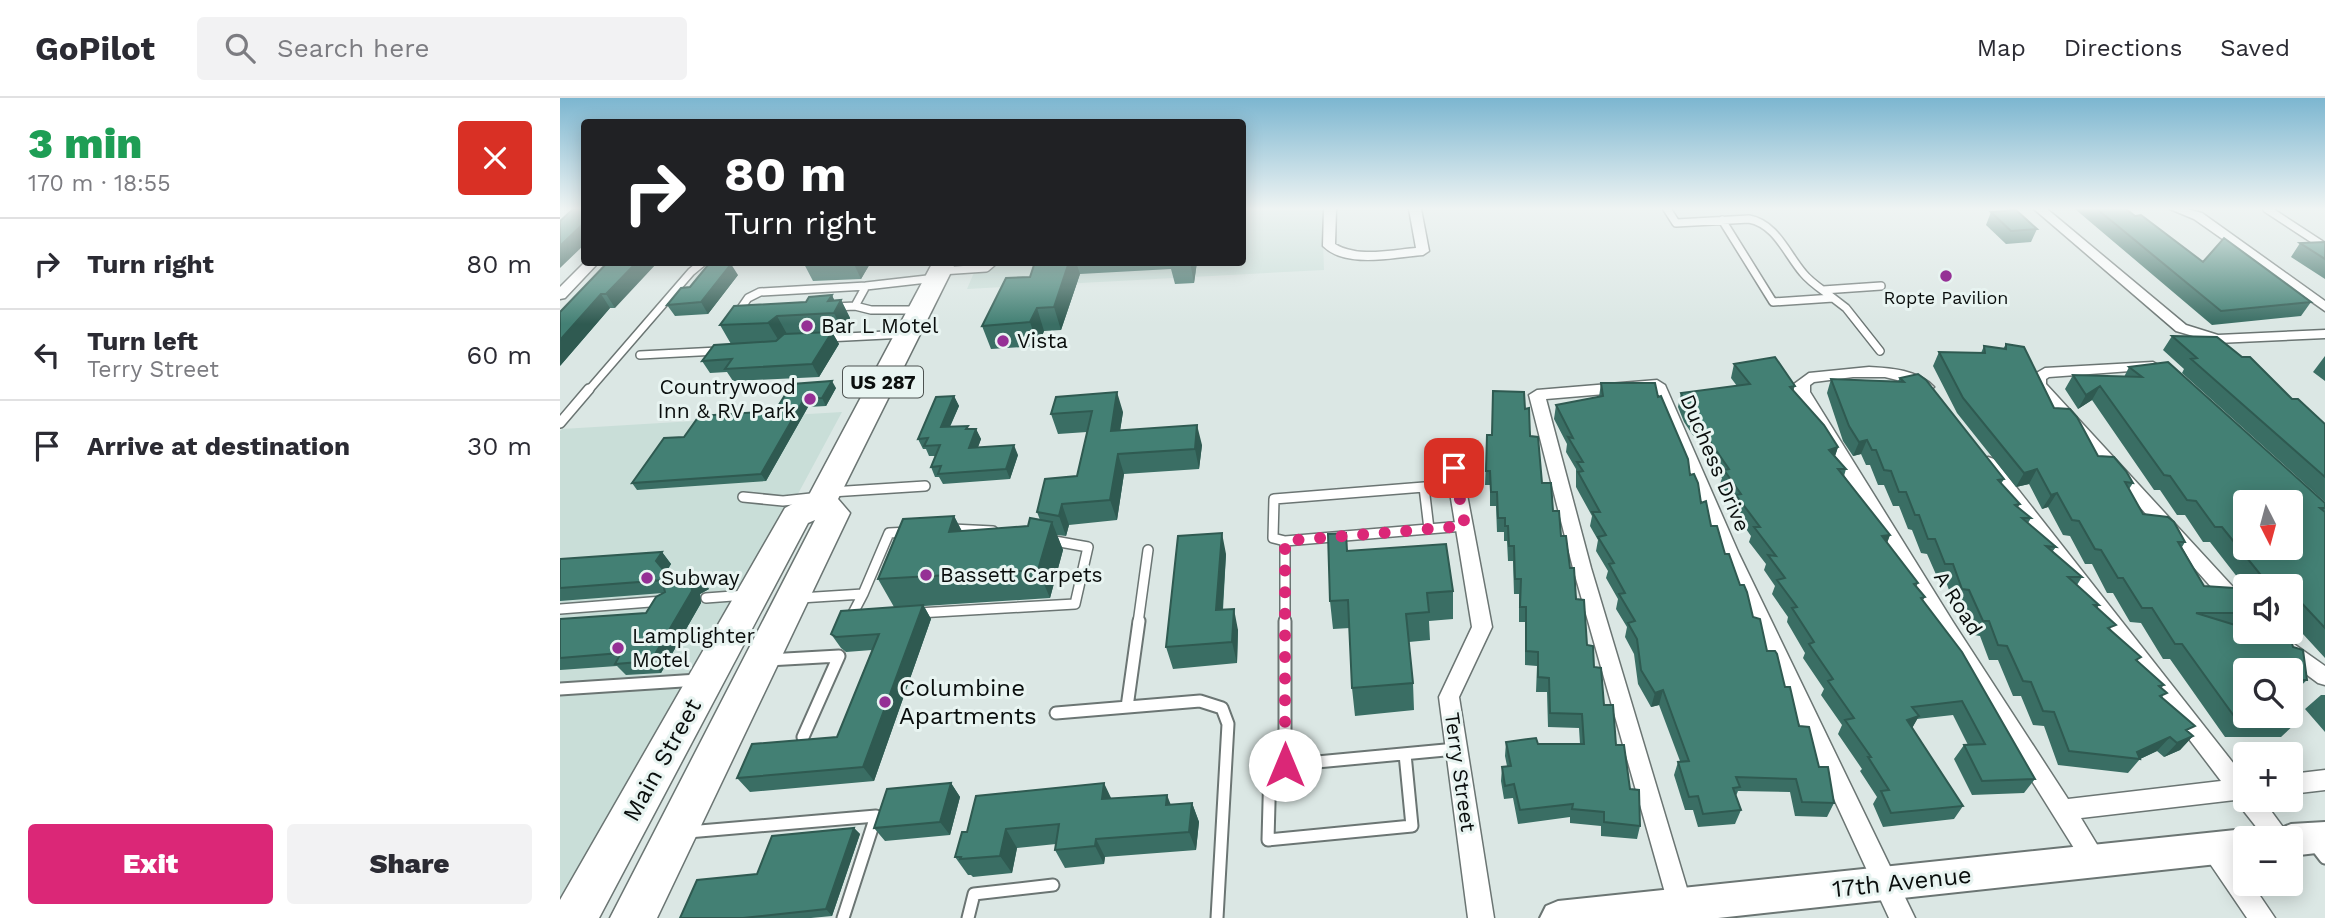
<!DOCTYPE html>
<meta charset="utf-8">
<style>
:root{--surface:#fff;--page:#f2f2f3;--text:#2b2b33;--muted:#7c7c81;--line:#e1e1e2;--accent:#db2777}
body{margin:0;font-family:"Work Sans",sans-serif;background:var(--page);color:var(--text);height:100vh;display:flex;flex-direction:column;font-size:26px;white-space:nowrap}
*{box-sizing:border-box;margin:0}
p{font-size:23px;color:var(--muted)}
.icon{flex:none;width:38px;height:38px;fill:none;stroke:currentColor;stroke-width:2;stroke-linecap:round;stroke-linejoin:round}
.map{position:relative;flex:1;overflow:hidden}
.sheet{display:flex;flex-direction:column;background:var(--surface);width:560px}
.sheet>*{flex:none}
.banner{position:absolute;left:21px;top:21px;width:665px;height:147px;border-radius:7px;box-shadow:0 4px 18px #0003;background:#202124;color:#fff;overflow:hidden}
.needle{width:46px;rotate:174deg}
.fabs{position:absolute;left:1673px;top:392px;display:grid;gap:14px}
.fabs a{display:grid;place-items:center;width:70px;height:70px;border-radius:7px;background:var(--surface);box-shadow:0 4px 18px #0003;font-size:35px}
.pin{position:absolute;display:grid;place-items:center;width:60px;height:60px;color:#fff;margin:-30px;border-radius:14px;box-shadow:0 4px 10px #0006}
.me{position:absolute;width:77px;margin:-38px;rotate:0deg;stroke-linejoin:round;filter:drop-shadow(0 0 5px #0008)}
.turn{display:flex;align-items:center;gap:24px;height:147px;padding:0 28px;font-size:32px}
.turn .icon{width:91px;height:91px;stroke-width:2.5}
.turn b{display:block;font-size:49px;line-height:60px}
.round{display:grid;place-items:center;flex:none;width:74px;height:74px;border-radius:7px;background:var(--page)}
.summary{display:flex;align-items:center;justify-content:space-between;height:119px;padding:0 28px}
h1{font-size:42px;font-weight:800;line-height:52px;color:#1e9e55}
.button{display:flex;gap:14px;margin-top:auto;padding:14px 28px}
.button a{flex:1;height:80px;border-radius:7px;background:var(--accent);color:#fff;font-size:28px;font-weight:800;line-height:80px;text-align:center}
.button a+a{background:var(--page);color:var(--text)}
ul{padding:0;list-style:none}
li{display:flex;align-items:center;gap:21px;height:91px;padding:0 28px;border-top:2px solid var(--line)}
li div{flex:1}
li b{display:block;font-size:26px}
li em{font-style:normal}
header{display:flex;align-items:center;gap:42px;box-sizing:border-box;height:98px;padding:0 35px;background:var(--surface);border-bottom:2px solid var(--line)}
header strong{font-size:33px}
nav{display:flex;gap:38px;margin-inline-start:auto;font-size:24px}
.search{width:490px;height:63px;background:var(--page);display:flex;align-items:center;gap:18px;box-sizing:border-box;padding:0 24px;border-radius:7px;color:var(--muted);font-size:26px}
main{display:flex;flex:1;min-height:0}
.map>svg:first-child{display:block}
.built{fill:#c9ded8}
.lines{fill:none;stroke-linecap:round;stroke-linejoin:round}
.lane-far2-casing{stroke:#6b7573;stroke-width:10}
.lane-far1-casing{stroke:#6b7573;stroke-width:12}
.lane-casing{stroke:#6b7573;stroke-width:15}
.street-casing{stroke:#6b7573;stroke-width:3}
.secondary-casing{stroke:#6b7573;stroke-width:4}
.highway-casing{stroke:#6b7573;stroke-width:3}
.lane-far2{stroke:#fff;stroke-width:7}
.lane-far1{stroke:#fff;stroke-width:9}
.lane{stroke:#fff;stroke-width:11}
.street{fill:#fff;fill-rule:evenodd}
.secondary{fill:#fff;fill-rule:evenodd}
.highway{fill:#fff;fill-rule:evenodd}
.wall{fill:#3a6e64}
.shaded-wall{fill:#2f5a51}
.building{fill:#438074;stroke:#2f5a51;stroke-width:2;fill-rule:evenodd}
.route{stroke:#db2777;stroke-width:12;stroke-dasharray:0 21.6}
.poi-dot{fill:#953095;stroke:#e8f4f1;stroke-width:2.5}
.labels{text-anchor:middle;stroke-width:6;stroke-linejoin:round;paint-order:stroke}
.far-poi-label{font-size:18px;fill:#0a0e0d;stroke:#e8f4f1}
.shield{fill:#e8f4f1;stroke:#4d5351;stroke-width:2}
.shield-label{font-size:19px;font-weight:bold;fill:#0a0e0d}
.poi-label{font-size:21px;fill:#0a0e0d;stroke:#e8f4f1;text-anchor:start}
.street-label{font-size:21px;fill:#0a0e0d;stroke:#e8f4f1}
.near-poi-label{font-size:24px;fill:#0a0e0d;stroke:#e8f4f1;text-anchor:start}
.near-street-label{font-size:24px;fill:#0a0e0d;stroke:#e8f4f1}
</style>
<header>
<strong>GoPilot</strong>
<div class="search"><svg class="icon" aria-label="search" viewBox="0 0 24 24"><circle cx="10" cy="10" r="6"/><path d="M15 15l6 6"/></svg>Search here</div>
<nav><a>Map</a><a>Directions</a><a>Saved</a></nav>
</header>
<main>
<section class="sheet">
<div class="summary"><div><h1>3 min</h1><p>170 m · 18:55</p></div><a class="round" style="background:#d93025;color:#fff"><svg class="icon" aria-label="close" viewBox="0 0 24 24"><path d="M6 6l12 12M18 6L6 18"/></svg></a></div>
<ul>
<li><svg class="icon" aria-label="right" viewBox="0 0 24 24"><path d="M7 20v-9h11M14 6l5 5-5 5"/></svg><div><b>Turn right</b></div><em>80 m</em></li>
<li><svg class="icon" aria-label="left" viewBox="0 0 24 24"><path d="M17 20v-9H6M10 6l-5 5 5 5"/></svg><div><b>Turn left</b><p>Terry Street</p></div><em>60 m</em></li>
<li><svg class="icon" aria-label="arrive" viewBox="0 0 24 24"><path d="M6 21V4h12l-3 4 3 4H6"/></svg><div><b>Arrive at destination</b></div><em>30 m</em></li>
</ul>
<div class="button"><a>Exit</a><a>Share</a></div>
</section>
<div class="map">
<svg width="1765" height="820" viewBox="0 0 1765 820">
<rect width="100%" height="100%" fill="#dbe7e4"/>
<path class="built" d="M683,111H762L764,172L407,191L418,165L682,164Z
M282,314L10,820H0V333L2,331Z"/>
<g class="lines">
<defs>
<path id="lane-far2" d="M1107,111L1116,125L1189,121C1216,126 1226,155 1243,175C1251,185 1263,192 1273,200
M1707,111L1765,149
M1162,122L1213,204L1273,200L1286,210L1320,253
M381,173L426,170L433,164
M1263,192L1321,188
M275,209L295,208
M359,212H311L295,208L306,188L376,180
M185,214L179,213L188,200L200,194L306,188
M266,240L346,236
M80,257L158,253
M28,293L131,174L143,164"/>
<path id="lane-far1" d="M0,325L29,291
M271,394L365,388
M183,399L223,403L251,400
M392,431L433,433
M725,443L713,440L714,401L864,389L869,431
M146,500L186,497
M240,500L303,496L329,435L350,434
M0,511L103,503
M358,515L515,506L528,449L489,442
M295,519H291L303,496
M578,525L588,452
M725,525V443L904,428"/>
<path id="lane" d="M725,523V667L896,651
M208,562L279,558L243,639
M0,591L138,582
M567,609L579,523
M496,615L640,603L662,610L668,626L657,820
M725,667L710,668L708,742L852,728L845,656
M128,734L316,718L283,820
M1755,747L1765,760
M408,820L414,796L493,787"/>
<path id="street" d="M764,111H776L775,146C798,160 831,152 856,150L849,111H861L869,153L863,157C834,159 786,171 763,148Z
M1474,111H1487L1626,227L1658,237L1765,232V240L1657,245L1616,233Z
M1610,111H1627L1642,115L1765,203V213L1634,121Z
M25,164H39L5,200L0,201V189Z
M1593,264L1600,268L1598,271L1489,279L1486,281V286L1685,502V521L1678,519L1471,287L1473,277L1485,270Z
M1309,269C1331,270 1358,272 1374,289L1366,294L1349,285L1325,279H1293L1254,284L1250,287V294L1393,524L1508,701L1661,683L1422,369L1420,365L1428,359L1434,361L1685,680V702H1703L1731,740H1705L1675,702L1521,720L1547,763L1543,771L1535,774L1527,771L1379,534L1234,294V286L1249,275Z
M1097,282L1105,287L1179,456L1355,820H1329L1161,456L1092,292L986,301L1031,470L1132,807L1129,816L1120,819L1111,816L1013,470L969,297L977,292Z
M894,364L902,370L932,529L899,599L934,820H908L879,599L912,529L886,370Z
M1693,534H1717L1765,568V587L1758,585L1696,539Z
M1765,672V692L1731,696V676Z
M1652,740C1667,745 1685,770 1685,786H1692L1715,820H1687L1640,751L1644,743Z"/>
<path id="secondary" d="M1765,724V754L1731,758V740H1715L1719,731L1731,726Z
M1685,731L1697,736L1699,740H1685V763L1158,820H980L986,808L998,803Z"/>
<path id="highway" d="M373,164H396L278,401L290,415L97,820H50L255,422L248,425L39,820H0V802L225,410L249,397Z"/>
</defs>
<use href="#lane-far2" class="lane-far2-casing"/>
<use href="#lane-far1" class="lane-far1-casing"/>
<use href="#lane" class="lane-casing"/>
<use href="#street" class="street-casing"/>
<use href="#secondary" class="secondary-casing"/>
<use href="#highway" class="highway-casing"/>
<use href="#lane-far2" class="lane-far2"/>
<use href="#lane-far1" class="lane-far1"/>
<use href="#lane" class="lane"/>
<use href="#street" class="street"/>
<use href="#secondary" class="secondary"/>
<use href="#highway" class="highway"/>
</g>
<path class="wall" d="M1515,111H1566L1643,164L1751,204L1741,218L1652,227Z
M1431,114L1477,131L1471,144L1446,146L1426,127Z
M1765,144V181L1731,159L1740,145Z
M48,164L55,210H50L0,268Z
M243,164H311L301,181L253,183Z
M475,164H637L634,185L615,186L611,171L520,176L501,232L484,233L478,248L431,251L422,228L470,179Z
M178,177L148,216L115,218L107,207L130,189Z
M272,197L274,202H281L290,220L283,233L272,234L279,246L259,279L173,283L167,274L150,275L142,263L171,246L160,227Z
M1612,238L1732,301L1765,326V404L1622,275L1624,271L1603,252Z
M1446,246L1494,310L1538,358L1573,385L1569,391L1583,416L1625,444L1622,449L1644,488L1685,507V521L1679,528L1733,549L1747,582L1732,596H1731V572H1685L1736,625L1721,639H1665L1610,561H1603L1581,525L1570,524L1553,495H1547L1532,466H1525L1510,438L1503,437L1488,409L1482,411L1469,386L1456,389L1397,315L1373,268L1379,254L1421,255L1424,248L1443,251Z
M1765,258V283L1753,274Z
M1174,266L1235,288L1233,292L1278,349L1275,358L1286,371L1284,378L1330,437L1327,445L1358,485L1356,489L1365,499L1363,502L1475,681L1464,695L1412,697L1394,661L1404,647H1408L1393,617L1357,621L1352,630L1403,708L1394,721L1323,729L1313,706L1317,699L1300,673L1302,671L1278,636L1282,627L1261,597L1264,591L1243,560L1245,555L1227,524L1228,519L1212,496L1215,488L1204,472L1206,466L1189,444L1191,438L1172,411L1174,406L1160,386L1162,380L1124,324L1118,309L1121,295L1177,288L1171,280Z
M1569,269L1765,405V560L1731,523V488L1685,489L1650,444H1643L1625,417H1617L1600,392H1594L1532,302L1518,311L1505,291L1513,277L1564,279Z
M1340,280L1444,381L1441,386L1460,406L1458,409L1471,420L1468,425L1496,449L1492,454L1522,479L1517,487L1539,507L1537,510L1552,533L1578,563L1604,587L1601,590L1603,600L1629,634L1633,638L1620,652L1604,659L1597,653L1580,661L1568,675L1498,667L1484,628L1473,627L1461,598H1453L1438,562H1429L1420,538L1414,537L1401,506H1394L1385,481H1378L1367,456L1361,455L1352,432L1348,431L1339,408H1333L1324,387H1318L1310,367H1306L1301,356L1293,358L1283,343L1267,295L1271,281L1338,283Z
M1041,285L1098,299L1141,405L1180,487L1207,553L1225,589L1239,628L1259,669L1274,705L1267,719L1235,718L1230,694L1178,693L1176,698L1181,712L1175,726L1138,729L1133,712H1125L1114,677L1118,664L1120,663L1099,607L1091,609L1078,586L1074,556L1065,539L1067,529L1056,511L1058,501L1046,480L1048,473L1036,453L1038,442L1030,428L1032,418L1016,389V371L1006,354L1007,346L994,321L996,307L1039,299Z
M232,286L276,290L266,308L248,309L206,383L77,392L72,385L124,339L215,313Z
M394,298L399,308L390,329L409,331H416L421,341L418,349L458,357L450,381L383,386L379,379H375L371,369L375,358H369L366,351H363L358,341Z
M496,299L563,314L560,332L642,347L639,371L564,376L557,422L509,427L506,438L497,437L503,452L490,500L364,508L371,521L314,683L190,694L177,680L277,639L312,552L286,554L281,550L271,536L334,509L318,481L394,418L402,433L468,428L480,422L477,414L517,378L527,334L498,336L491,316Z
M965,311L982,385L993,413L1010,470L1027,547L1080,728L1077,741L1041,738V728L1010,725V719L958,726L953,700L944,701L941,683L942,669L947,668L945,658L946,644L978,646H1020L1019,630L988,629L987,594H976L977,568L965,567V524H959V496H954L953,463H948L947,443H944V434H937L936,408H930V387H925L927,337H932Z
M788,453L893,493V521L869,523L870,542L849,544L853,585L854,612L795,618L792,590L790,530L773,531L770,503Z
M102,454L111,466L106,475L111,481L140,479L149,491L140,496L141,505L101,575L66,577L57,568L0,572V521L86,515L103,495L0,503V461Z
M666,456L663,512L678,532L677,565L613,571L606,549Z
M1761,597H1765V634L1745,611Z
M391,685L400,699L390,737L325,743L314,730Z
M551,701L611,707L632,705L639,724L636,752L545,759L544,766L505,770L495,752L496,746L457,750L452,775L413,779L411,777H408L395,759L407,734Z
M294,730L300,736L272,818L251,820H120L197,776Z"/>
<path class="shaded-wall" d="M24,125V147L0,170V148Z
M77,164H98L55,210L46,196Z
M293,164H311L301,181Z
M509,164H516L520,176L501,232L494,209Z
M630,164H637L634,185Z
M171,166L178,177L148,216L141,204Z
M41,196L50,210L0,268V242Z
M272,197L277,209L281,202L290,220L283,233L268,203Z
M477,210L484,233L478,248L470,224Z
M217,218L227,236L219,243L208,225Z
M272,234L279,246L259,279L252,266Z
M272,283L276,290L266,308L262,300Z
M1540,288L1532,302L1518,311L1526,297Z
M557,294L563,314L557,353L551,333Z
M394,298L399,308L385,339L381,329Z
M244,301L248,309L206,383L201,376Z
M637,327L642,347L639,371L635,351Z
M416,331L421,341L414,360L409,350Z
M1307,342L1301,356L1293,358L1299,344Z
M454,347L458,357L450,381L446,371Z
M1278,349L1273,364L1269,352Z
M558,356L564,376L557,422L550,402Z
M1477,371L1469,386L1456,389L1464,375Z
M1497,395L1488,409L1482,411L1491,397Z
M502,406L509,427L506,438L499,418Z
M394,418L408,446L389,434Z
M492,424L503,452L490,500L478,472Z
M662,435L666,456L661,534L656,512Z
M1330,437L1324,452L1322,438Z
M102,454L111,466L105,475L96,463Z
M140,479L149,491L140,496L141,505L101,575L91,563L131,485Z
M363,507L371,521L314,683L303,669Z
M674,511L678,532L677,565L672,544Z
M1103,592L1099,607L1091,609L1095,595Z
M1359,618L1351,632L1347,622Z
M1633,638L1620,652L1604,659L1617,645Z
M1610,639L1597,653L1580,661L1577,654Z
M391,685L400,699L390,737L380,724Z
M544,685L553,704L542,701Z
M607,697L614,715L606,707Z
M632,705L639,724L636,752L629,734Z
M294,730L300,736L272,818L266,811Z
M446,731L457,750L452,775L440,758Z
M536,741L545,759L544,766L535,748Z"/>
<path class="building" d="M13,111H24V125L0,148V123Z
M1537,111H1566L1575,118L1581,117L1643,164L1664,140L1751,204L1661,213Z
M1456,112L1477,131L1451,133L1431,114Z
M1765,144V161L1740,145Z
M48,164H77L46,196H41L0,242V214Z
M475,164H509L494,209L477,210L470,224L422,228L446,180L470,179Z
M171,166L141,204L107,207L121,190L130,189L148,167Z
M272,197L268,203L281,202L274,215L217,218L208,225L160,227L174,208L246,204L249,199Z
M272,234L252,266L165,271L172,261L142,263L154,247L216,243L224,236Z
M1612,238L1657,239L1682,259H1690L1732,301H1738L1765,326V379L1631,261L1637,260Z
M1446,246L1464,249L1494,310L1510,311L1517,319L1538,358L1554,359L1566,373L1573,385L1565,384L1583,416L1608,419L1614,424L1625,444H1618L1644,488L1674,490L1685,507V515H1636L1685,530V534H1697L1732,545L1733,549L1743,552L1747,582H1731V572H1685V618L1731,617L1736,625H1679L1622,546H1615L1592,510H1582L1563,480H1558L1541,452L1535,451L1519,423L1512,422L1497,395L1491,397L1477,371L1464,375L1403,300L1379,254L1425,255L1424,248L1446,251Z
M1215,259L1235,288L1230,289L1264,327L1278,349L1269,352L1286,371H1278L1330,437L1322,438L1358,485L1354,486L1365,499L1361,500L1402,554L1475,681L1422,683L1404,647L1425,646L1402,603L1352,609L1359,618L1347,622L1403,708L1331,715L1321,693L1329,692L1308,659H1311L1285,622L1294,620L1268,583L1273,581L1249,546L1254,544L1232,510L1237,509L1217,482L1225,480L1208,457L1216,458L1194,429H1200L1176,397L1181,396L1164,372L1169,371L1127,310L1121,295L1190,286L1174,266Z
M1608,264L1765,405V410H1760L1765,414V530L1736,499L1737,511L1731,503V488H1720L1719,487L1708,486L1662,429H1655L1636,403L1627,402L1610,378L1604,377L1540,288L1526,297L1513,277L1582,279L1569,269ZM1685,404H1731V450H1685Z
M1358,276L1366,282L1444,381L1438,382L1460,406L1455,407L1471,420H1462L1496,449L1486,448L1522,479H1508L1539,507H1534L1556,527L1548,530L1581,559L1576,562L1604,587L1599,588L1607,595L1600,598L1635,628L1626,632L1633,638L1617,645L1610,639L1577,654L1580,661L1509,653L1494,614L1483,613L1471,584L1463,583L1447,548L1438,547L1429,523H1423L1409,492L1402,491L1393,466H1385L1375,441H1368L1359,417H1355L1346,394H1339L1331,373L1324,372L1316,352H1312L1307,342L1299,344L1289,328L1271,281L1344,284L1340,280Z
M272,283L262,300L244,301L201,376L72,385L104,340L124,339L139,318L215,313L232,286Z
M1041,285H1095L1098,299L1101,298L1128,361L1130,377L1134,376L1138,385L1141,405L1146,403L1151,428H1157L1165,456H1169L1180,487H1184L1187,494L1193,519L1200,521L1207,553H1215L1217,556L1225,589H1230L1239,628L1249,629L1259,669H1268L1274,705L1242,704L1236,681L1176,679L1180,689L1173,690L1181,712L1143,716L1138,698L1129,699L1118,664L1129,663L1103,592L1095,595L1081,572L1077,541L1068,525L1075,523L1059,496L1065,495L1049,466L1054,465L1038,439L1046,437L1032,414H1040L1018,374L1023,373L1017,364H1023L1008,339L1013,340L996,307L1043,298Z
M933,293L964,294L965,311L969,310L970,338L978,339L982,385H991L993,413H999L1001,438H1006L1010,470H1014L1016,501L1024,502L1027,547L1033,548L1034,569L1041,570L1044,607H1053L1056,647H1064L1070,691L1079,692L1080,728L1044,724V714L1012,711L1013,706L960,712L954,686L945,688L942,669L951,668L946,644L976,640L978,646H1024L1022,616L990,615L989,580L978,579V554L966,553V509H960L961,481H955L954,448H949L948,428H945V420H938L937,394H931L930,373H926L927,337H932Z
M557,294L551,333L637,327L635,351L558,356L550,402L502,406L499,418L477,414L485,381L517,378L532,313L491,316L496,299Z
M394,298L381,329L408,328L406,331H416L409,350L454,347L446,371L378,376L381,368L371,369L380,347L364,348L368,340L358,341L376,299Z
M394,418L389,434L468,428L470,420L492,424L478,472L318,481L343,421Z
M662,435L656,512L674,511L672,544L606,549L618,438Z
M786,435L787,453L886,446L893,493L867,495L869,514L846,516L853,585L792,590L788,502L770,503L768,436Z
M102,454L96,463L111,481L140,479L131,485L132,493L91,563L55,566L61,555L0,560V521L86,515L96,499L105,494L103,486L106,482L0,490V461Z
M363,507L303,669L177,680L192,646L277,639L319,536L276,539L271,536L281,513Z
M391,685L380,724L314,730L327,691Z
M544,685L542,701L607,697L606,707L632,705L629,734L536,741L535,748L495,752L499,726L446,731L440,758L400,761L401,759H395L402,734H407L416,698Z
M294,730L266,811L183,820H120L137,782L197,776L212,738Z"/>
<linearGradient id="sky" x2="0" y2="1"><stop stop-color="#7cb6d0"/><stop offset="0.49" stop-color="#eff4f3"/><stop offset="1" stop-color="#eff4f3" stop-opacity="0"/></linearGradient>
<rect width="1765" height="226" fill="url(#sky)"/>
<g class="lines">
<path class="route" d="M725,667V443L905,428L894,370"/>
</g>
<g class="poi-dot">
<circle cx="1386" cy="178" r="7"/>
<circle cx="247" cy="228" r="7"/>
<circle cx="443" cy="243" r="7"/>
<circle cx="250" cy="301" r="7"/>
<circle cx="366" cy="477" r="7"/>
<circle cx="87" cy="480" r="7"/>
<circle cx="58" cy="550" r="7"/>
<circle cx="325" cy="604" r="7"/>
</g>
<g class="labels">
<g class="far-poi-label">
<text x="1386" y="206">Ropte Pavilion</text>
</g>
<rect class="shield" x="283" y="268.5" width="80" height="31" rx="5"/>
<g class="shield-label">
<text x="323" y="291">US 287</text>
</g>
<g class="poi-label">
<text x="261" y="235">Bar L Motel</text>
<text x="457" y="250">Vista</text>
<text x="236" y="296" text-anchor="end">Countrywood<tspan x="236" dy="24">Inn &amp; RV Park</tspan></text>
<text x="380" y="484">Bassett Carpets</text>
<text x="101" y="487">Subway</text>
<text x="72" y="545">Lamplighter<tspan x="72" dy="24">Motel</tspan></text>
</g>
<g class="street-label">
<text transform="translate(1155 365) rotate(67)" y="7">Duchess Drive</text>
<text transform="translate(1398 505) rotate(58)" y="7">A Road</text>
<text transform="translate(900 674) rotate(82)" y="7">Terry Street</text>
</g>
<g class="near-poi-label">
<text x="339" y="598">Columbine<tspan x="339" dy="28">Apartments</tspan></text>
</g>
<g class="near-street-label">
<text transform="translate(102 662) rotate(-61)" y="8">Main Street</text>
<text transform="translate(1342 784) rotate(-6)" y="8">17th Avenue</text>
</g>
</g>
</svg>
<div class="fabs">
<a><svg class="needle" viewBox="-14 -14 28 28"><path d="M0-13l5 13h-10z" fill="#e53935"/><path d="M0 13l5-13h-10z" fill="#7c7c81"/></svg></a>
<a><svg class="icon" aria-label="sound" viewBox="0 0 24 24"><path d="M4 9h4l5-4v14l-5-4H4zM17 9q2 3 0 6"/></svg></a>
<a><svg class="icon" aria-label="search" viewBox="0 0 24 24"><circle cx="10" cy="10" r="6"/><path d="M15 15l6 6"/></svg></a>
<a>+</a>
<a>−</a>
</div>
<div class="pin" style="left:894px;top:370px;background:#d93025"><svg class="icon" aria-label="arrive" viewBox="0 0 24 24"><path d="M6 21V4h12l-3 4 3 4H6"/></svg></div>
<svg class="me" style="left:725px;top:667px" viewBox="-20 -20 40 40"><circle r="19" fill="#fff"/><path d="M0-13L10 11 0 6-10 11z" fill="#db2777"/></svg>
<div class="banner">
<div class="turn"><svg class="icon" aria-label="right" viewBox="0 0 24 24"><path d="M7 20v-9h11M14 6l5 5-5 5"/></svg><div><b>80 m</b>Turn right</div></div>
</div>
</div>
</main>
